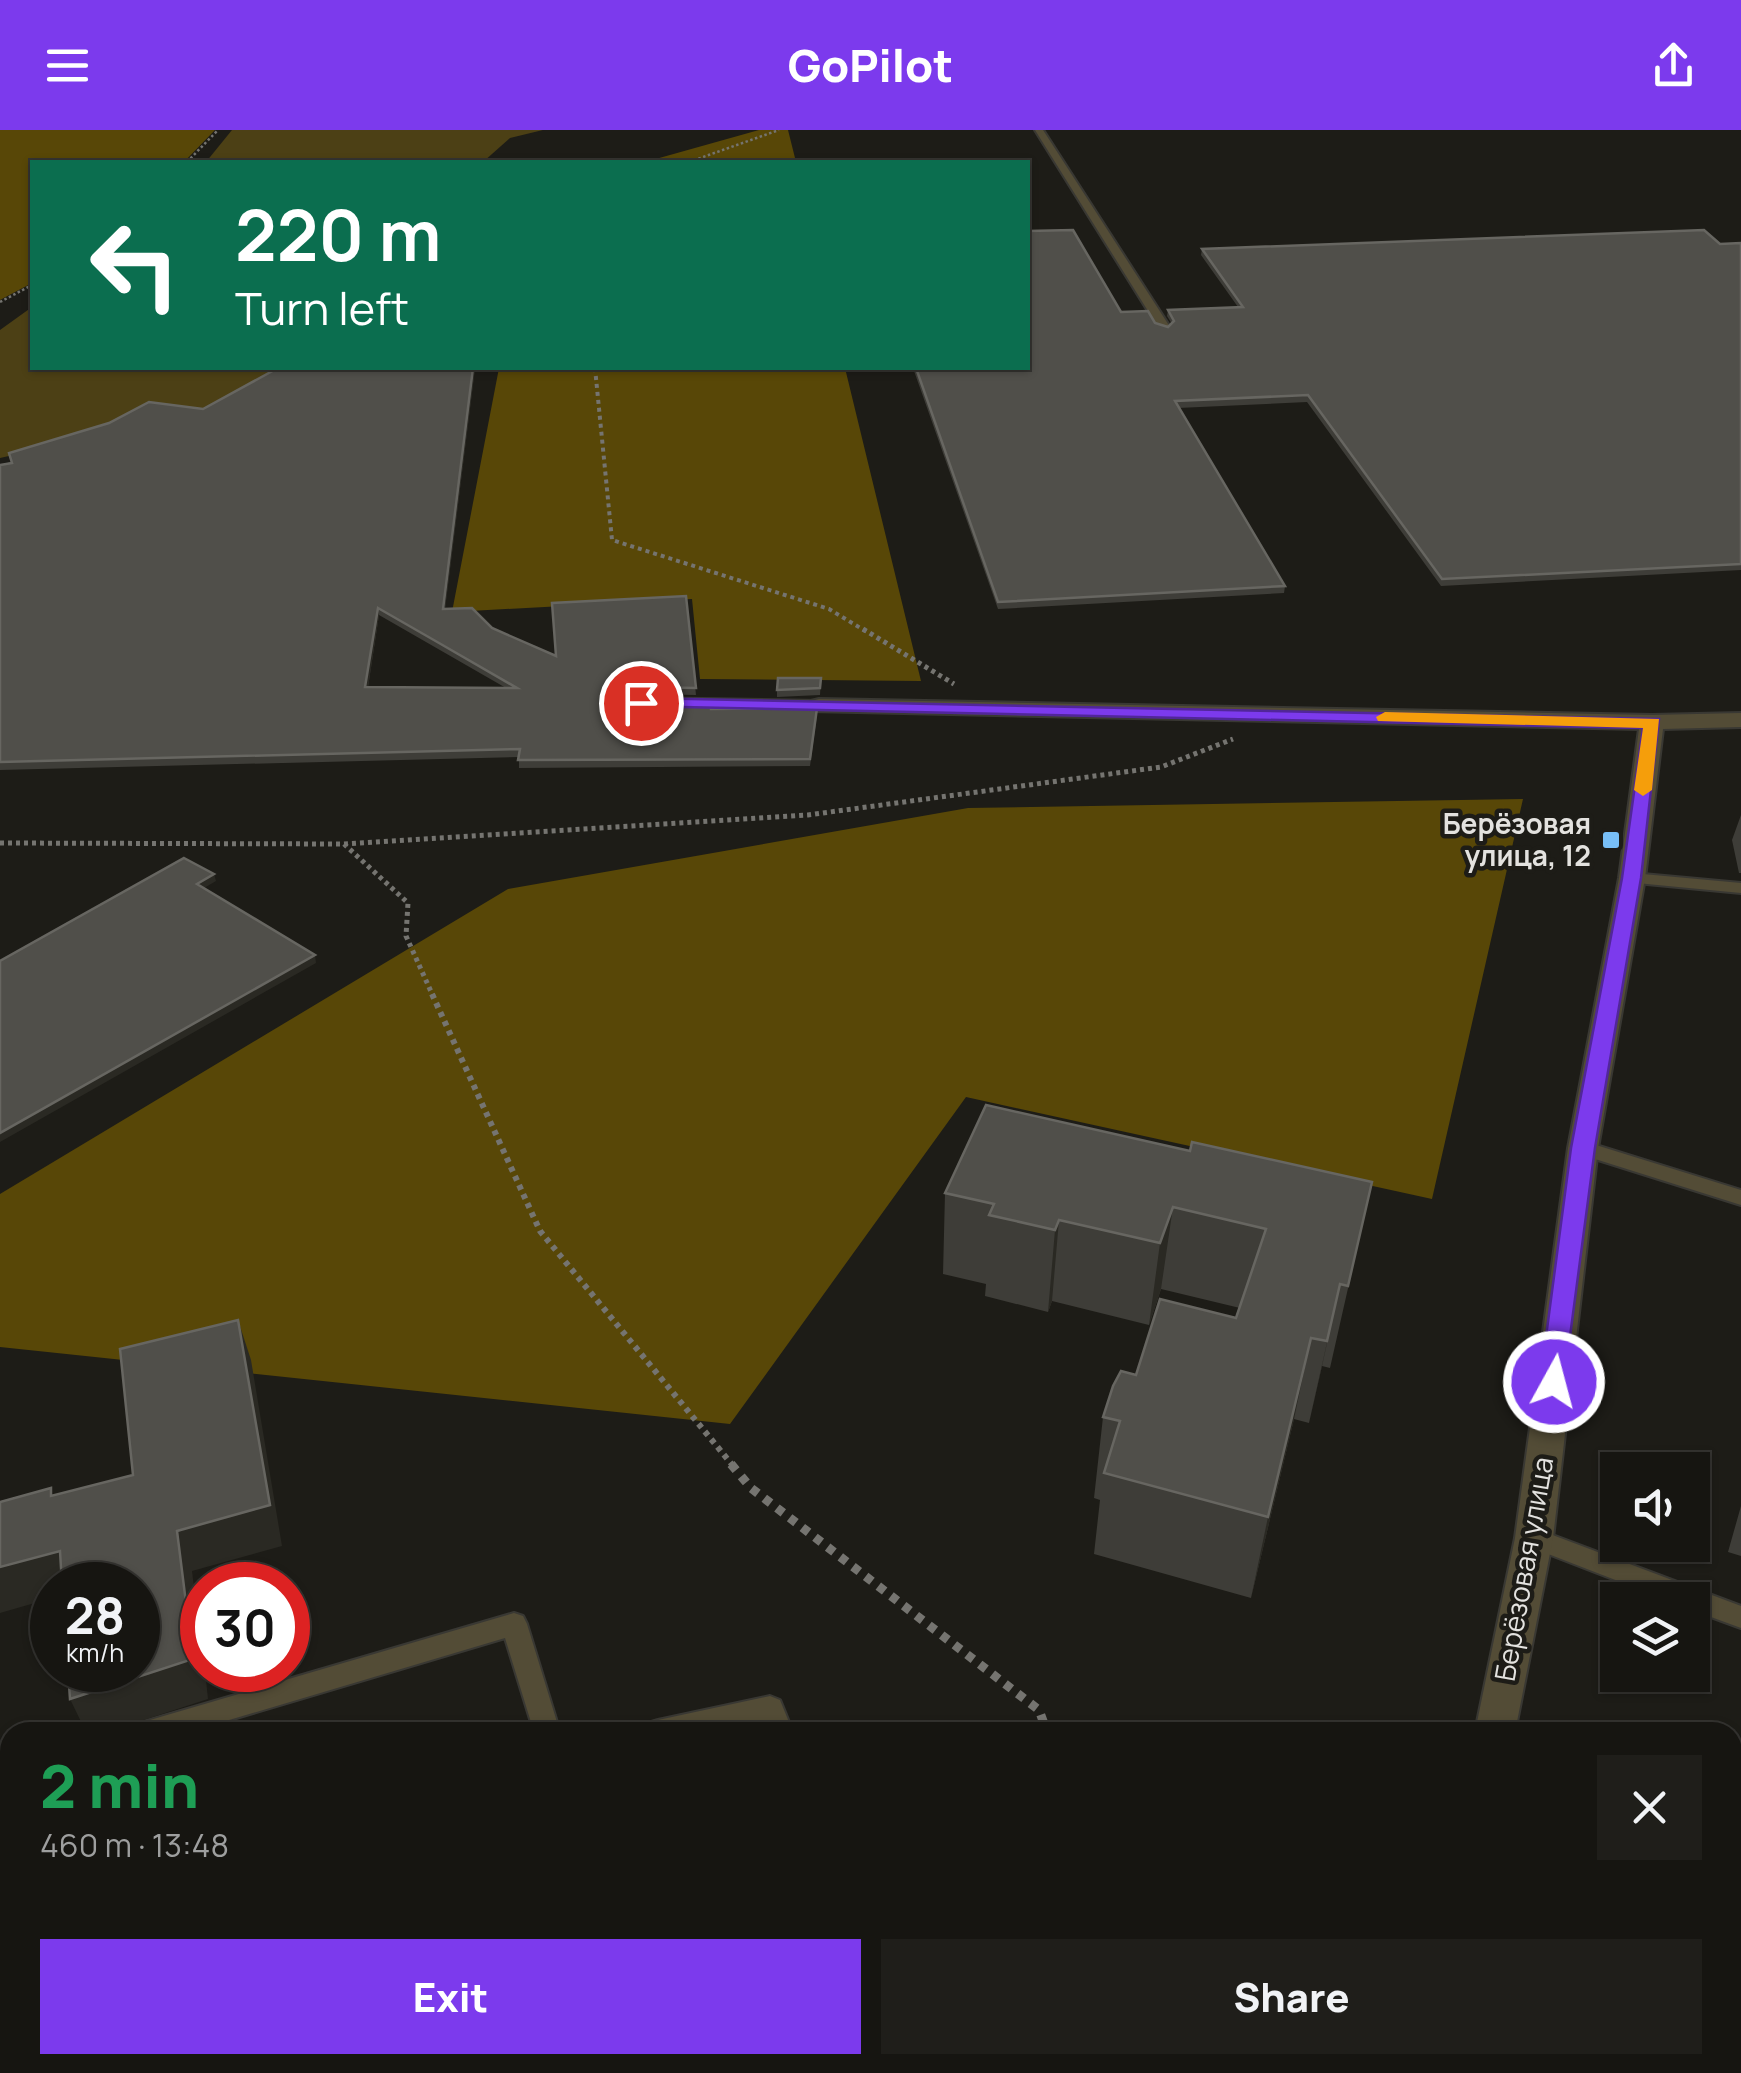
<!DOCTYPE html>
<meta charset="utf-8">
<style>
:root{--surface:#161511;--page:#1f1e1a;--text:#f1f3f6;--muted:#9e9f9f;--line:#353431;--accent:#7c3aed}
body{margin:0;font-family:Manrope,sans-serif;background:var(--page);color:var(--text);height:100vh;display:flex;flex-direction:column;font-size:38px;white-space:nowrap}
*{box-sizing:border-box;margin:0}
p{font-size:32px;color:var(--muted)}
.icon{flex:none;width:55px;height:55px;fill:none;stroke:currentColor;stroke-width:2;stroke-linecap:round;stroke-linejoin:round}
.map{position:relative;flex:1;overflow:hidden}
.details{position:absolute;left:0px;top:1592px;width:1742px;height:352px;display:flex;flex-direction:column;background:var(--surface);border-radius:30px 30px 0 0;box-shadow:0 2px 8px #0004,0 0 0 2px var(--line)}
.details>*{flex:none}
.hud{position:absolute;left:30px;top:30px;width:1000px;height:210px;border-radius:0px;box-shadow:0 2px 8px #0004,0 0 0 2px var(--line);background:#0b6e4f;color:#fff;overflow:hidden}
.fabs{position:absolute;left:1600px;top:1322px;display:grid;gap:20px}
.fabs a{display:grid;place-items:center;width:110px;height:110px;border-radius:0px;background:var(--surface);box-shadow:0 2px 8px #0004,0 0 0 2px var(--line);font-size:50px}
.speed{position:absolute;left:30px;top:1432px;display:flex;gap:20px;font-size:50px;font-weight:700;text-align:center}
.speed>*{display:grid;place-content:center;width:130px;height:130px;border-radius:50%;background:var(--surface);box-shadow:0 2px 8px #0004,0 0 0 2px var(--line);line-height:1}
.speed small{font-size:25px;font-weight:400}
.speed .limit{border:15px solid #d22;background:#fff;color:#111}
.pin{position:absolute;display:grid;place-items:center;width:85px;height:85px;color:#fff;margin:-42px;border:5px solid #fff;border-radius:50%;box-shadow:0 2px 10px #0007}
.me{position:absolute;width:110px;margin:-55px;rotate:7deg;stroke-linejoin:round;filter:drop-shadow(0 0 8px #0008)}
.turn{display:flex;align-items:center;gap:35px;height:210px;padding:0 40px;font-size:45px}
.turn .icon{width:130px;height:130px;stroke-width:2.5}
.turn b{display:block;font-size:70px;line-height:85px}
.round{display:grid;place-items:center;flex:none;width:105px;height:105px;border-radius:0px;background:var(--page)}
.overview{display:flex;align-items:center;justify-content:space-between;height:170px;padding:0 40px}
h1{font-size:60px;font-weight:800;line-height:75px;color:#1e9e55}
.button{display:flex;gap:20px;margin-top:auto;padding:20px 40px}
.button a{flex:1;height:115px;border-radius:0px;background:var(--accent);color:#fff;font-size:40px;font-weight:800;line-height:115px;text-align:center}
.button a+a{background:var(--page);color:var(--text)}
header{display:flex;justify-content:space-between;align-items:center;height:130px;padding:0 40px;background:var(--accent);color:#fff;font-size:45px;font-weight:800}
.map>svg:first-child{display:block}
.green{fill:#4c4015}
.forest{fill:#584707}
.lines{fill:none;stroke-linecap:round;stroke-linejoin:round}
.lane-casing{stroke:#393833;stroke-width:4}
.street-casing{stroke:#393833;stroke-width:4}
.path-far4{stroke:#757470;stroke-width:2.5;stroke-dasharray:2.5 2.5;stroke-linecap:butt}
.path-far3{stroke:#757470;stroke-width:4;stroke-dasharray:4 4;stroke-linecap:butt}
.path-far2{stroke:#757470;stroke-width:5;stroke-dasharray:4 4;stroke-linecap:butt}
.path-far1{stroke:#757470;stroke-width:6;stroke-dasharray:5 5;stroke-linecap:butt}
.path{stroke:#757470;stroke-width:9;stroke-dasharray:8 8;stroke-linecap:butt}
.lane{fill:#534c36;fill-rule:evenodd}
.street{fill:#534c36;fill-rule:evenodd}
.wall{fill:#3e3d38;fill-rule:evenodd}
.shaded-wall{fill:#2a2923}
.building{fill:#504f4a;stroke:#676661;stroke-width:2.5;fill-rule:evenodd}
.route{fill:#7c3aed;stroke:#51269a;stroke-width:2.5}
.slow{fill:#f59e0b}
.poi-dot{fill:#78bff7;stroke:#1d1c17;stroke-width:4}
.labels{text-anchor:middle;stroke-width:9;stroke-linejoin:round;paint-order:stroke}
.poi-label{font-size:28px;font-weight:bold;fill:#e3e2df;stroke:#1d1c17;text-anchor:end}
.street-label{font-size:28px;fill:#e3e2df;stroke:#1d1c17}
</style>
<header><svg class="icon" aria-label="menu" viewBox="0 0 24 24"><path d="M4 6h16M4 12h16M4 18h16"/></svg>GoPilot<svg class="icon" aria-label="share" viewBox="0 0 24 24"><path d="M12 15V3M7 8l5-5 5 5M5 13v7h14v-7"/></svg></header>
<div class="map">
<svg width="1741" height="1943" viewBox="0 0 1741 1943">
<rect width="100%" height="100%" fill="#1d1c17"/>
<path class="green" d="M232,0H543L510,8L483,32H206Z
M32,177V238H290L214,280L0,328V200Z"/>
<path class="forest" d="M0,0H215L184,32H32V153L0,170Z
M759,0H788L796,32H645Z
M499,238H845L921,551L700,549L692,469L452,482Z
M1523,669L1432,1069L966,967L730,1294L0,1217V1064L508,759L968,678Z"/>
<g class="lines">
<defs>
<path id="lane" d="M1035,0H1043L1170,197L1168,199L1158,197Z
M641,568L819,571L827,576L819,581L636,576L633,573Z
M1632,743L1741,753V763L1626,752L1623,748Z
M1583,1011L1741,1060V1075L1576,1023L1573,1018Z
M1534,1398L1741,1476V1498L1692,1480V1470H1667L1525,1415L1521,1408L1525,1401Z
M514,1483L523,1486L527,1494L560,1602H534L505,1508L189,1602H136L140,1593L150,1590L249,1561L246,1540H272L275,1553Z
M770,1566L780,1570L793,1602H767L762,1592L712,1602H644L648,1593L658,1590Z
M10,1630V1656L0,1658V1632Z
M28,1935H60V1943H28Z
M896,1935H928L931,1943H899Z"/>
<path id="street" d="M819,569L1652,585L1741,583V597L1663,599L1645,748L1598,1018L1553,1408L1515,1602H1475L1515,1408L1568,1018L1619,748L1639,599L811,581L807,576L811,571Z
M1144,1935H1190L1193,1943H1147Z
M1210,1935H1284L1281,1943H1207Z
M1450,1935H1496L1497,1943H1451Z"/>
</defs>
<use href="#lane" class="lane-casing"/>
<use href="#street" class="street-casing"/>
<path class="path-far4" d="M187,32L218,0
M689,32L779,0
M0,172L32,155"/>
<path class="path-far3" d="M595,238L612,410L829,479L867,502"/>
<path class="path-far2" d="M863,499L954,554
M0,713L343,714L808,685L1161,637L1233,609
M344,714L408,773L406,806L433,866"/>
<path class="path-far1" d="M432,864L540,1101L734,1337"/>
<path class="path" d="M731,1334L751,1358L1039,1580L1047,1602"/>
<use href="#lane" class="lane"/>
<use href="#street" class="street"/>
</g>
<path class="wall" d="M1741,113V440L1441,456L1307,272L1178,278L1285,456L1284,463L998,479L913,238H1028L1121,182L1168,197L1172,194L1167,186L1168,180L1238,177L1201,125L1202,119Z
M278,238H475L445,479L556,526L686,466L696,565L641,564L631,570L635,573L817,585L810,636L519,638V627L0,640V335L203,279ZM379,485L506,558L368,557Z
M821,548L820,565L777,567V560Z
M1741,685V743H1739L1732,710Z
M1190,1021L1372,1052L1330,1238L1322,1236L1309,1293L1294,1289L1251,1468L1094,1424L1100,1370L1094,1368L1103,1287L1136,1245L1236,1188L1240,1178L1161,1159L1149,1195L1052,1171L1048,1182L985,1166L986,1154L943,1144L945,1063Z
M1741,1376V1426L1728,1422Z
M1634,1935H1732L1741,1943H1632Z"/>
<path class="shaded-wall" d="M473,238H475L444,486L443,479Z
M378,478L379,485L367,564L365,557Z
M640,557L641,564L631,570L630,563Z
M214,744L216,751L199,761L197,754Z
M315,825L316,833L0,1012V1003Z
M1173,1077L1161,1159L1149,1195L1160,1113Z
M1059,1090L1052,1171L1048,1182L1055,1100Z
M1340,1154L1322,1236L1309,1293Z
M238,1190L251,1230L282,1416L192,1441L202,1523V1540H205L208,1569L107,1602H86L70,1569L177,1401Z
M1311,1208L1294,1289L1251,1468L1268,1387Z
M60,1421L75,1455H52V1468L0,1483V1437Z
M424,1935H538L515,1943H400Z"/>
<path class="building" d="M1073,100L1121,182L1148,181L1155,193L1168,197L1174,191L1168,180L1243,177L1202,119L1704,100L1720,114L1741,113V434L1442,449L1308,265L1175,271L1285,456L998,472L916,238H1028V101Z
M278,238H473L443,479L472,478L492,498L556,526L552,473L686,466L696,558L640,557L630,563V569L635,573L711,575V579L817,578L810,629L518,630L520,619L0,632V335L12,333L9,323L109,293L149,272L203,279ZM378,478L439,513L517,558L365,557Z
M778,548H821L820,558L777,560Z
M184,728L214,744L197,754L315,825L0,1003V831Z
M986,975L1190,1021L1192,1012L1372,1052L1348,1156L1340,1154L1327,1211L1311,1208L1268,1387L1104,1343L1120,1291L1103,1287L1113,1256L1121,1241L1136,1245L1160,1169L1236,1188L1266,1099L1173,1077L1160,1113L1059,1090L1055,1100L989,1085L994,1074L945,1063Z
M238,1190L270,1375L177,1401L193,1529L70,1569L68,1540H138V1455H62L60,1421L0,1437V1372L51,1358V1366L133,1345L120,1219Z
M741,1592L745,1602H707Z
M1741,1693V1943H1652L1654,1935H1732V1702Z
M153,1935H424L400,1943H129Z
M610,1935H749L751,1943H612Z"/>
<path class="route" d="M641,568L1659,589L1641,748L1595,1018L1563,1259H1544L1540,1252L1571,1018L1622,748L1643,598L635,576L632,573Z"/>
<path class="slow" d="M1385,582L1659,589L1652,660L1643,666L1634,660L1643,598L1378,591L1376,587Z"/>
<rect class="poi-dot" x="1601" y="700" width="20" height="20" rx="5"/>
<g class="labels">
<g class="poi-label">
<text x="1591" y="704">Берёзовая<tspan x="1591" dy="32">улица, 12</tspan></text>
</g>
<g class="street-label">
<text transform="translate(1524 1439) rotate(-80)" y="10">Берёзовая улица</text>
</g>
</g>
</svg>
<div class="fabs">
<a><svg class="icon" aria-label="sound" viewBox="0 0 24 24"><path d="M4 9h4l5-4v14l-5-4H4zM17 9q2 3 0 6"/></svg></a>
<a><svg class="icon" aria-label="layers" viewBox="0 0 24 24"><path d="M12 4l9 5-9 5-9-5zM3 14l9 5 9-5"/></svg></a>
</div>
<div class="speed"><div>28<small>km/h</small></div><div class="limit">30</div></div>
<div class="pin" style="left:641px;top:573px;background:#d93025"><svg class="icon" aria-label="arrive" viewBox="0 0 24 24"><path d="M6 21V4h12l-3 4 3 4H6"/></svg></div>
<svg class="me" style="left:1554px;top:1252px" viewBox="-20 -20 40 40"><circle r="17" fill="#7c3aed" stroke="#fff" stroke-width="3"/><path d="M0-11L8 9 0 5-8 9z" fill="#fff"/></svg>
<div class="hud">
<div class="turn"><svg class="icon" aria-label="left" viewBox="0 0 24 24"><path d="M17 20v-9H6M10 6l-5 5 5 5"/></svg><div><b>220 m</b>Turn left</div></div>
</div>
<section class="details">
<div class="overview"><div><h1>2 min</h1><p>460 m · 13:48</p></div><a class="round"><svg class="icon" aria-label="close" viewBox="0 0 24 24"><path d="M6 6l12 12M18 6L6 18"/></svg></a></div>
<div class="button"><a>Exit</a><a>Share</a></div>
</section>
</div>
